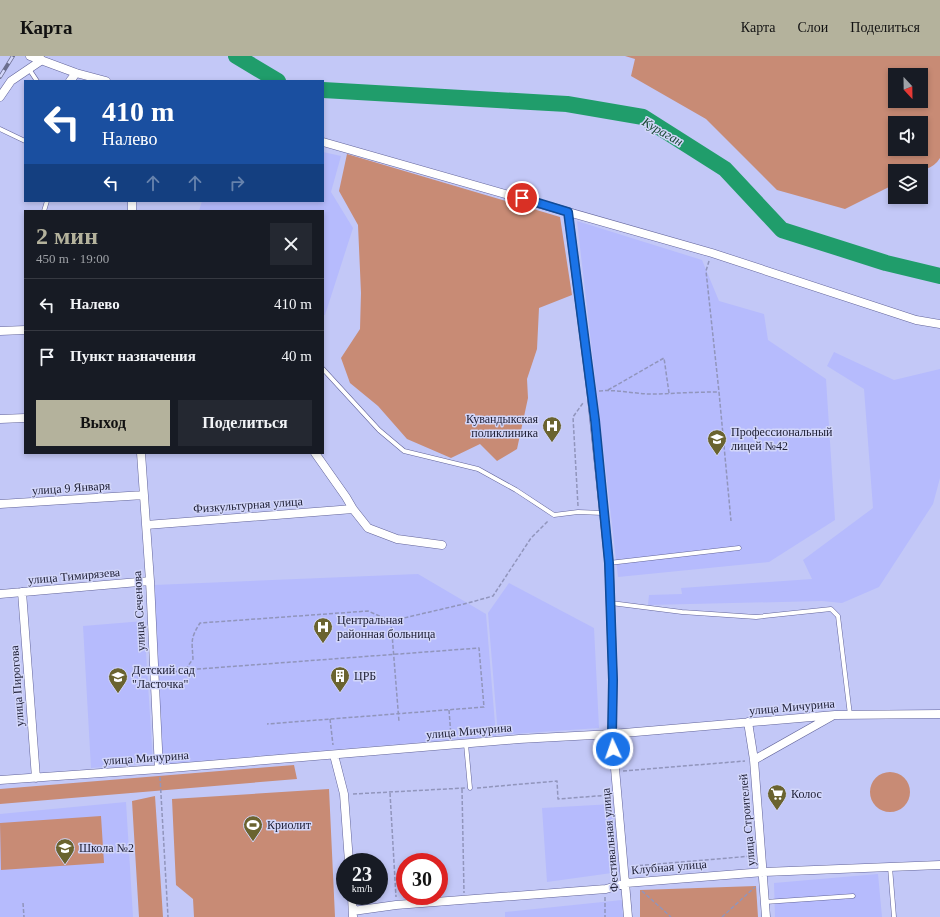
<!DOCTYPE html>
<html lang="ru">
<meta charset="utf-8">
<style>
:root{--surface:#171b24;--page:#242831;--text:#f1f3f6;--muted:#9ea1a6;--line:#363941;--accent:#b4b29c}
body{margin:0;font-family:"Times New Roman",serif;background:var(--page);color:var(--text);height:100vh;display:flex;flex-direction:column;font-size:15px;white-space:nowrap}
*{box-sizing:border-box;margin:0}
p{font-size:13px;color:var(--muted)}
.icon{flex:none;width:22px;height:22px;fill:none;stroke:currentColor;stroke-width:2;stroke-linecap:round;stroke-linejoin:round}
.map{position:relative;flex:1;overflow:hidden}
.details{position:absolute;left:24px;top:154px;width:300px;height:244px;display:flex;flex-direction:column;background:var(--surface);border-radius:0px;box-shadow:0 2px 6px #0003}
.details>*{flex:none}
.banner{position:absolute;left:24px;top:24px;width:300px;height:122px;border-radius:0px;box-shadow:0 2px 6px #0003;background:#1a4fa0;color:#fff;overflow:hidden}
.needle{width:26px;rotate:158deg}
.tools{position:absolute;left:888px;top:12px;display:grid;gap:8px}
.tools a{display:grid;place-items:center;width:40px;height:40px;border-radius:0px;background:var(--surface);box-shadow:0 2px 6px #0003;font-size:20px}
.speed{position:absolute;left:336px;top:797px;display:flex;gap:8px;font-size:20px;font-weight:700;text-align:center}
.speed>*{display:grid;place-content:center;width:52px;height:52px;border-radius:50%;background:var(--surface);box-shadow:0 2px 6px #0003;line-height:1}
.speed small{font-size:10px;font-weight:400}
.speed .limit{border:6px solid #d22;background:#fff;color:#111}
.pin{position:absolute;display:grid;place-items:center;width:34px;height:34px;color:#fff;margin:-17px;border:2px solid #fff;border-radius:50%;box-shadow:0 1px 4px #0007}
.me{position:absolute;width:44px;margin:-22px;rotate:357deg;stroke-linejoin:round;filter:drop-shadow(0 0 3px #0008)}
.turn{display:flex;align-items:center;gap:14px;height:84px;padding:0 12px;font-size:18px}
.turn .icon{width:52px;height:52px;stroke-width:2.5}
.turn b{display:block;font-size:28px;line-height:34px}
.lanes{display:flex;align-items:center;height:38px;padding:0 12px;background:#0003;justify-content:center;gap:20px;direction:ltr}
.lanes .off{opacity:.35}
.round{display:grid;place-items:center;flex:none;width:42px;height:42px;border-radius:0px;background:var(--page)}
.summary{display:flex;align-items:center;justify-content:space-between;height:68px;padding:0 12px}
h1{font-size:24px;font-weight:700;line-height:30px;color:var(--accent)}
.cta{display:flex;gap:8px;margin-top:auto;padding:8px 12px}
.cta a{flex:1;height:46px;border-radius:0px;background:var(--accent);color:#111;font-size:16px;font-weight:700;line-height:46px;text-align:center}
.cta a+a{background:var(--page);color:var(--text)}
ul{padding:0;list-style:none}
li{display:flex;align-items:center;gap:12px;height:52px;padding:0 12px;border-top:1px solid var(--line)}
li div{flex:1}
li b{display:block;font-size:15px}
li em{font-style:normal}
header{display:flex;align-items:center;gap:24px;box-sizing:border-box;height:56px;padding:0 20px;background:var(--accent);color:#111}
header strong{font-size:19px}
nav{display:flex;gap:22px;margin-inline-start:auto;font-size:14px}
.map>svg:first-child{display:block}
.built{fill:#b6bbfd}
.green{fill:#c88b75;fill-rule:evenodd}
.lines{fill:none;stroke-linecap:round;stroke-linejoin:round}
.river{stroke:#209d6b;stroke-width:16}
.lane-casing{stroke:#62649a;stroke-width:5}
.street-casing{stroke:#62649a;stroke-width:9}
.path{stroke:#9195bc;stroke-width:1.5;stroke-dasharray:4 2;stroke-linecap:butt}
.lane{stroke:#fff;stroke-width:4}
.street{stroke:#fff;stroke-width:8}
.rail-casing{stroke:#6b6e8f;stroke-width:4}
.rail{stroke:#d2d6fa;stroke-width:2.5;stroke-dasharray:8;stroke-linecap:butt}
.route-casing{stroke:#114b97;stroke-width:10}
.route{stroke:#1a73e8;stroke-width:7}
.labels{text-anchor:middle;stroke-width:3;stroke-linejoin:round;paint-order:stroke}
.poi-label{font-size:12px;fill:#202137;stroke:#d2d6fa;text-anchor:start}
.street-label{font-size:12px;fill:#202137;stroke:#d2d6fa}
.water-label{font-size:13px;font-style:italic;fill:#184732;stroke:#d2d6fa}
</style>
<header>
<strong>Карта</strong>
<nav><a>Карта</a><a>Слои</a><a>Поделиться</a></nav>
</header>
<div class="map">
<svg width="940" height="861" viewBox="0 0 940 861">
<rect width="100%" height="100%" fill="#c3c8f7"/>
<path class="built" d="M323,96L341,100L331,136L353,172L325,259H323V155H199L202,145H323Z
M577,165L702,204L719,245L764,258L768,284L826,323L835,464L769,506L618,521Z
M834,296L894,324L940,313V422L933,448L879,531L842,547L822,545L648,549L649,539L682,538L681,532L812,523L803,504L873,452L864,333L827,310Z
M418,518L486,558L496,680L163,708L154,529Z
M509,527L594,572L599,672L498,679L488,557Z
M144,565L153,707L91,712L83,570Z
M126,746L133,861H0V758Z
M613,748L619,816L547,826L542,752Z
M878,818L882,861H775L774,827Z
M622,844L623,861H505V856Z"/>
<path class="green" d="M625,0H940V102C930,118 912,115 895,115V128L845,153L777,134L706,63L631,20L635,3ZM895,19H921V45H895ZM895,67H921V93H895Z
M347,98L560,161L572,239L539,252L537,293L527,323L528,342L517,393L497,405L480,388L451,402L407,383L378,350L350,327L341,302L360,273L361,237L358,169L339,135Z
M294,709L297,723L0,748V733Z
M870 736a20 20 0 1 1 40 0a20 20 0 1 1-40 0Z
M329,733L335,861H194L193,843L176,829L172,743Z
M155,740L163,861H139L132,745Z
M101,760L104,807L1,814L0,767Z
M756,830L758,861H640V834Z"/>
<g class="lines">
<path class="river" d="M236,0L278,25
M323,34L567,48L643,61L725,113L782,174L886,207L940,220"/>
<defs>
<path id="lane" d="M29,13L37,25
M0,73L25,85
M44,155L47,145
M323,313L379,374L404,395L478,413L516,434L554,459L578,456L603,457
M609,507L739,492
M611,547L682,556L756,561L831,553L838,560L850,659
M466,688L470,732
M890,811L894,861
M765,846L853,840"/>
<path id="street" d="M30,0L76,17L106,25
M70,25L76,17
M0,41L11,25L42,4
M323,86L712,197L916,264L940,268
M132,145V155
M568,156L591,336L609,507L613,624L612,678L628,861
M0,275L25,274
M0,363L25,362
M141,397L150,525L159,713
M315,397L346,441L353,453L368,472L397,483L442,489
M0,448L144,439
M146,469L353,453
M22,536L36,722
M0,538L150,525
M748,666L754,704L766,861
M334,699L344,738L349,806
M754,704L832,660
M0,724L159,713L519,683L612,678L835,659L940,658
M352,840L353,861
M353,855L396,849L606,833L626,827L764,816L940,809"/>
</defs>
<use href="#lane" class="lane-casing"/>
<use href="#street" class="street-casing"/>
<path class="path" d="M709,205L706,215L719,336L731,465
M608,334L664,302L669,337
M599,335C619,333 638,339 658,338C678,337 699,336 719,336
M578,450L573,361L583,347
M391,565L399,666
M185,614L479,592L484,651L267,668
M162,618L185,614L193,603C192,585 190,583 200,567L368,555L391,565L468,547L493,540L531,482L549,464
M449,654L451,680
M330,663L333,689
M623,715L745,705
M160,721L168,861
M477,732L557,725L558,743L610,739
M462,733L464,837
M390,737L396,841
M353,738L465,732
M633,810L752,800
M642,835L671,861
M605,841V861
M23,847L24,861
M722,861L755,831"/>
<use href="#lane" class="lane"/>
<use href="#street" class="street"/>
<defs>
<path id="rail" d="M0,21L13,0"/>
</defs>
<use href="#rail" class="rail-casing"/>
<use href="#rail" class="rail"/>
</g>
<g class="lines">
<defs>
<path id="route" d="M522,142L568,156L595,364L609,507L613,624L612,678L613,693"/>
</defs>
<use href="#route" class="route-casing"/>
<use href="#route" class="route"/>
</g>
<defs>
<symbol id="hospital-pin" viewBox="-11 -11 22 30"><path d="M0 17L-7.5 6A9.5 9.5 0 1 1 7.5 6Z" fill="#6a632f" stroke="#d2d6fa"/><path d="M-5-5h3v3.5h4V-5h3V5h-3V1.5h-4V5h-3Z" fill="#fff"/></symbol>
<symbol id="school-pin" viewBox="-11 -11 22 30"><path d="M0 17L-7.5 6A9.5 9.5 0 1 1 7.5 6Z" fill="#6a632f" stroke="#d2d6fa"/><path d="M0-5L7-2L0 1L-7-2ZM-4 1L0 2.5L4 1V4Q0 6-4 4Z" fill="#fff"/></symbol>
<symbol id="building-pin" viewBox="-11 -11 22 30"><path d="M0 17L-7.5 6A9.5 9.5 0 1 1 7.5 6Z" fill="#6a632f" stroke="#d2d6fa"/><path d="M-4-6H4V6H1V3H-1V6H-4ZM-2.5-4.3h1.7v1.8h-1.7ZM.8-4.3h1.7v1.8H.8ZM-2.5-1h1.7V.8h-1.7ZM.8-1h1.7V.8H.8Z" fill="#fff"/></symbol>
<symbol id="supermarket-pin" viewBox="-11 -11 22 30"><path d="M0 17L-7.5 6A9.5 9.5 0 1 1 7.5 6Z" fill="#6a632f" stroke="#d2d6fa"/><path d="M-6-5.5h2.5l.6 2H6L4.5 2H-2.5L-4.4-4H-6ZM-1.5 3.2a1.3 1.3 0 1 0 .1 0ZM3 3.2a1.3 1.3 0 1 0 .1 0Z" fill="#fff"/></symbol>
<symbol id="stadium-pin" viewBox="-11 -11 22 30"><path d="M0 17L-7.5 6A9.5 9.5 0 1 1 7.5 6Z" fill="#6a632f" stroke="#d2d6fa"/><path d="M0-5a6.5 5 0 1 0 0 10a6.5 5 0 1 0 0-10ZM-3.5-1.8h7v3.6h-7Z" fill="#fff"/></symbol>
</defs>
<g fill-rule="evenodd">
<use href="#hospital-pin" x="541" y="359" width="22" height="30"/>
<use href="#school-pin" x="706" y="372" width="22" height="30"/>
<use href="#hospital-pin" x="312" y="560" width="22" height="30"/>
<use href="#building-pin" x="329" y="609" width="22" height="30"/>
<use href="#school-pin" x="107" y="610" width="22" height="30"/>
<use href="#supermarket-pin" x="766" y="727" width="22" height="30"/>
<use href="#stadium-pin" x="242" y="758" width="22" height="30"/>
<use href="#school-pin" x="54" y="781" width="22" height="30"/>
</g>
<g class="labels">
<g class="poi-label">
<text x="538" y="367" text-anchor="end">Кувандыкская<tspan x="538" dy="14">поликлиника</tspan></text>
<text x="731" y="380">Профессиональный<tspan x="731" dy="14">лицей №42</tspan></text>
<text x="337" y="568">Центральная<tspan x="337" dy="14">районная больница</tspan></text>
<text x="132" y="618">Детский сад<tspan x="132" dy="14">"Ласточка"</tspan></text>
<text x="354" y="624">ЦРБ</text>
<text x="791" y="742">Колос</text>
<text x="267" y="773">Криолит</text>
<text x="79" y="796">Школа №2</text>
</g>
<g class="street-label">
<text transform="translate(71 432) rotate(-4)" y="4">улица 9 Января</text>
<text transform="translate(248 449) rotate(-4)" y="4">Физкультурная улица</text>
<text transform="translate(74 520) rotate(-5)" y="4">улица Тимирязева</text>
<text transform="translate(139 555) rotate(-93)" y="4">улица Сеченова</text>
<text transform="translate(17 630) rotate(-94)" y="4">улица Пирогова</text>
<text transform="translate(792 651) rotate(-5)" y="4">улица Мичурина</text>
<text transform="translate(469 675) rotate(-5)" y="4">улица Мичурина</text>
<text transform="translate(146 702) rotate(-4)" y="4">улица Мичурина</text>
<text transform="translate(747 764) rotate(-95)" y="4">улица Строителей</text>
<text transform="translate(610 784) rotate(-95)" y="4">Фестивальная улица</text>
<text transform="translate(669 811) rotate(-5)" y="4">Клубная улица</text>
</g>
<g class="water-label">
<text transform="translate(663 75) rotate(30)" y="5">Кураган</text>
</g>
</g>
</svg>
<div class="tools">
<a><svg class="needle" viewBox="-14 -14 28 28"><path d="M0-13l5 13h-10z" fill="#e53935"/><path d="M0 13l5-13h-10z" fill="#9ea1a6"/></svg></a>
<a><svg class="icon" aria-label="sound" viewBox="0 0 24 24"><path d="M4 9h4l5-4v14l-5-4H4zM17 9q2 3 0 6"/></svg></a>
<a><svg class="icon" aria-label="layers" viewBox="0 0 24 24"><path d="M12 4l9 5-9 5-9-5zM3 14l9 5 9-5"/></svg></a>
</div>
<div class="speed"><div>23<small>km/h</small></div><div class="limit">30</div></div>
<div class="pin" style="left:522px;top:142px;background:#d93025"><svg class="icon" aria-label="arrive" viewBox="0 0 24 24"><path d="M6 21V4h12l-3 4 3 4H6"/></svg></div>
<svg class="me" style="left:613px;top:693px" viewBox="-20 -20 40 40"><circle r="17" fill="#1a73e8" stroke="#fff" stroke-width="3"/><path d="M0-11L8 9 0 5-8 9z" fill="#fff"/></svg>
<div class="banner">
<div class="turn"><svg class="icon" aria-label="left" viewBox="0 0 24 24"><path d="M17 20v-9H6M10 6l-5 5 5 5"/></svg><div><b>410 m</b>Налево</div></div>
<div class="lanes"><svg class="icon" aria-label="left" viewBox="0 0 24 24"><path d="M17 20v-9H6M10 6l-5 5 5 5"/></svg><svg class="icon off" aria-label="ahead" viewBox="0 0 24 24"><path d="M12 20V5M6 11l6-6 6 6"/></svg><svg class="icon off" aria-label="ahead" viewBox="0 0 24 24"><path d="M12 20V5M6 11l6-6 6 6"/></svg><svg class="icon off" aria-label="right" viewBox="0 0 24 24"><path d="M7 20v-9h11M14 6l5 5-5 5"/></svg></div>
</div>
<section class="details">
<div class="summary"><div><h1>2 мин</h1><p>450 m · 19:00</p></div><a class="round"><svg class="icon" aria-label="close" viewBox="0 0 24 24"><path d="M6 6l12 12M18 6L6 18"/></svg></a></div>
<ul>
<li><svg class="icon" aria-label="left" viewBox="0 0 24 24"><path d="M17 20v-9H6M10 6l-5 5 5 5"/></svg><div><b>Налево</b></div><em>410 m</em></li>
<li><svg class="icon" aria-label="arrive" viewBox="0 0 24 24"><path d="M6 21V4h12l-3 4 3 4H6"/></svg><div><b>Пункт назначения</b></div><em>40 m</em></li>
</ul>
<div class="cta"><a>Выход</a><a>Поделиться</a></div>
</section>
</div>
